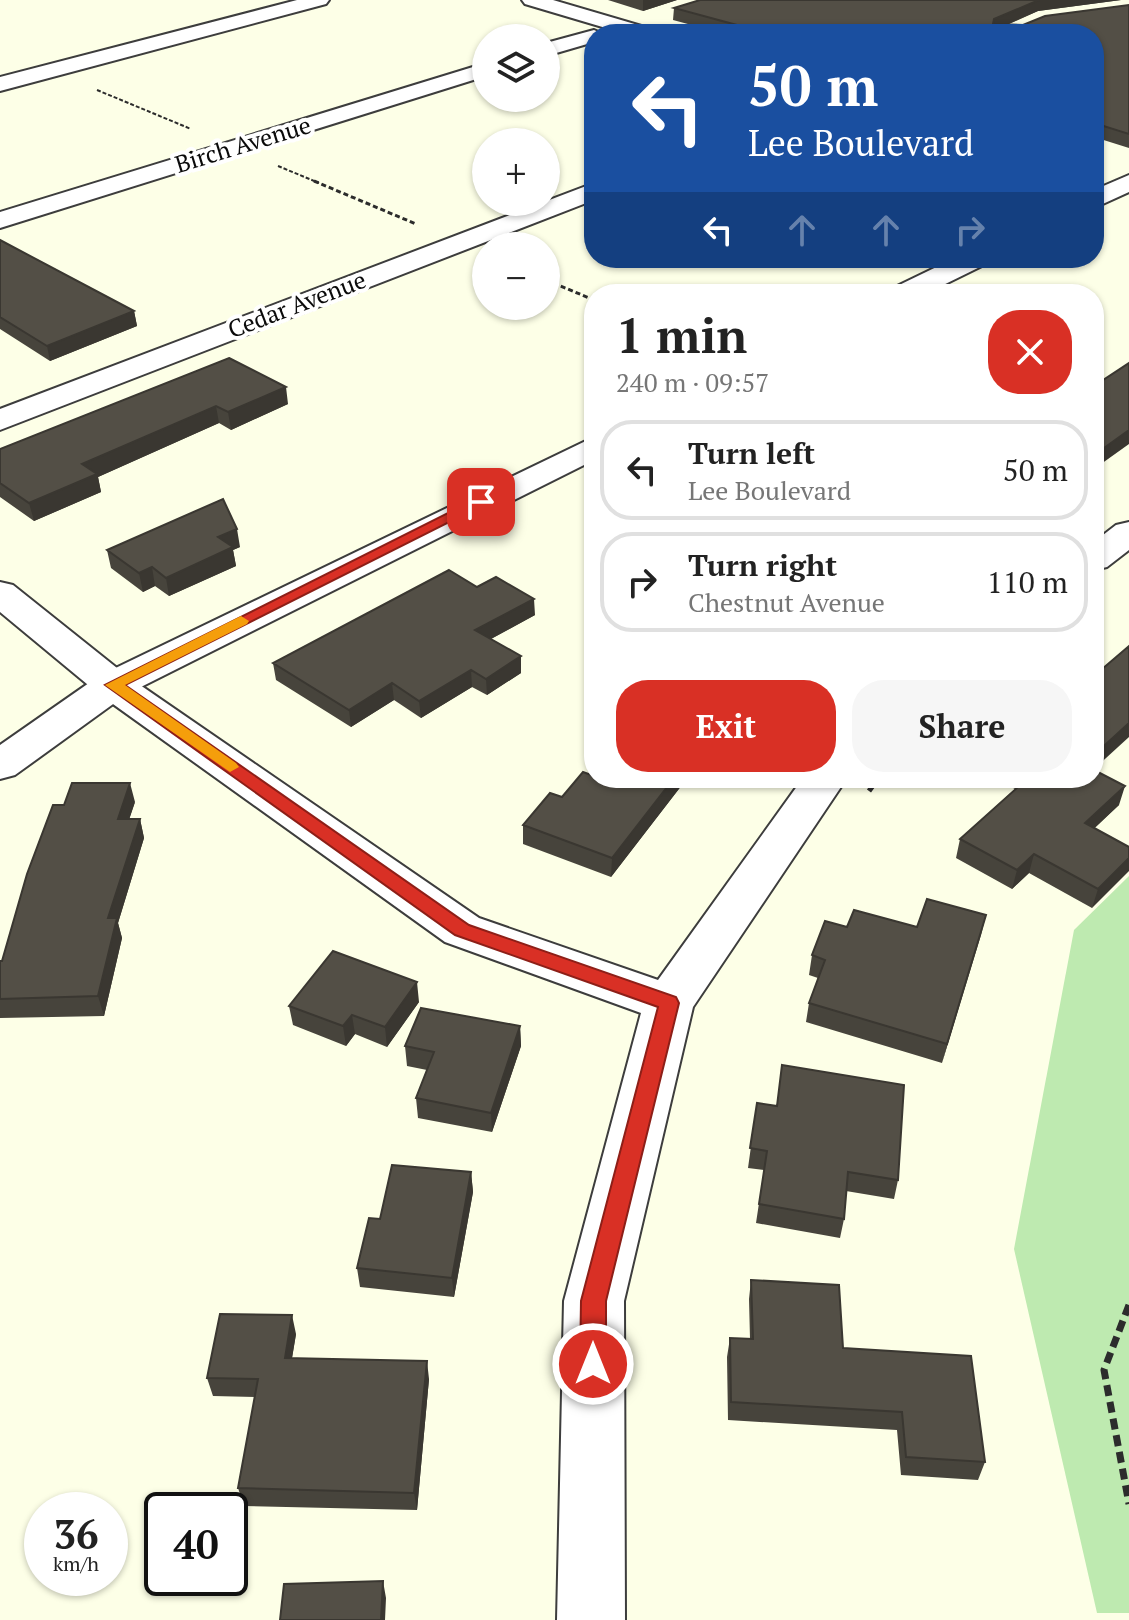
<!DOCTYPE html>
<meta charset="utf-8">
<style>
:root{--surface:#fff;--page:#f6f6f6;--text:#222;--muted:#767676;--line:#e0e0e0;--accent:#d93025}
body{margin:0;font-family:"PT Serif",serif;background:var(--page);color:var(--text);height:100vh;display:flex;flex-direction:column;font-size:30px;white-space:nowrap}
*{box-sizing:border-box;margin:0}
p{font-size:26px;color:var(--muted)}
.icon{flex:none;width:44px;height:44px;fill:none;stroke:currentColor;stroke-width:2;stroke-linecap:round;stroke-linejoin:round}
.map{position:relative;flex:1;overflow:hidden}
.sheet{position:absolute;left:584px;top:284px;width:520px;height:504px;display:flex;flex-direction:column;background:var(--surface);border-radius:32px;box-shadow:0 2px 6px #0004}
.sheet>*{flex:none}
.guide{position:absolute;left:584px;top:24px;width:520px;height:244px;border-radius:32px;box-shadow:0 2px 6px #0004;background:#1a4fa0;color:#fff;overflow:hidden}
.buttons{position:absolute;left:472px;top:24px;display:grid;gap:16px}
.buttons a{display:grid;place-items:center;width:88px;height:88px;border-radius:50%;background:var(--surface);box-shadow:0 2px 6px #0004;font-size:40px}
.speed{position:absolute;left:24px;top:1492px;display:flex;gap:16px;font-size:40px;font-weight:700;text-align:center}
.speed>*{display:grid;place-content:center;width:104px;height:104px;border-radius:50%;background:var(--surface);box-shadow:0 2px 6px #0004;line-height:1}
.speed small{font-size:20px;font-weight:400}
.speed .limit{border:4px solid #111;border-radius:12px;background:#fff;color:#111}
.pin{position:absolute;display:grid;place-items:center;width:68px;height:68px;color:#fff;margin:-34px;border-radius:16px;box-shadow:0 4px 12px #0006}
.me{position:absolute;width:88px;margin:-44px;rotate:0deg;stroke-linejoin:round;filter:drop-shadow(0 0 6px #0008)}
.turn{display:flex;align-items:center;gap:28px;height:168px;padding:0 32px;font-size:36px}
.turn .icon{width:104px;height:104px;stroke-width:2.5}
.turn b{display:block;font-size:56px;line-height:68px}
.lanes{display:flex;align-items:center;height:76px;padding:0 32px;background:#0003;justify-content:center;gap:40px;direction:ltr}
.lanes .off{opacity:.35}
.round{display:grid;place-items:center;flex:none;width:84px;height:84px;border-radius:32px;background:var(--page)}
.headline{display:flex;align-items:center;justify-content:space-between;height:136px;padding:0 32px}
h1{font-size:48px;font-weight:700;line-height:60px}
.button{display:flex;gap:16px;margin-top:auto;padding:16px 32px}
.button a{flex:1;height:92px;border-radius:32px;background:var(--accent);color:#fff;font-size:32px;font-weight:700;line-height:92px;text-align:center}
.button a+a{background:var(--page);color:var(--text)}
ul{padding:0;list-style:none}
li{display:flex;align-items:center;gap:24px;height:100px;margin:0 16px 12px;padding:0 16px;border:4px solid var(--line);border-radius:32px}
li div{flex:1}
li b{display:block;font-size:30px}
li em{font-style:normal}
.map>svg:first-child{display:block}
.green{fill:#beeab0}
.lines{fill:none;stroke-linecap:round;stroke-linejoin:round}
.minor-casing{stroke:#3d3d3d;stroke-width:4}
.tertiary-casing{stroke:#3d3d3d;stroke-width:4}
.path-far3{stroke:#2c2c2c;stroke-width:2;stroke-dasharray:4 2;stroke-linecap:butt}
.path-far2{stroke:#2c2c2c;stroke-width:3;stroke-dasharray:5 3;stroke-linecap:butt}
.path-far1{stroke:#2c2c2c;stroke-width:5;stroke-dasharray:9 4;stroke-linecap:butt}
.path{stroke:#2c2c2c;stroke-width:7;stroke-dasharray:11 6;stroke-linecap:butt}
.minor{fill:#fff;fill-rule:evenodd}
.tertiary{fill:#fff;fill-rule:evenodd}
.wall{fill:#47443c}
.shaded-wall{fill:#3a3731}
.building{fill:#534f46;stroke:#3a3731;stroke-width:2}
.route{fill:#d93025;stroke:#8d1f18;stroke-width:2}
.slow{fill:#f59e0b}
.labels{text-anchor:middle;stroke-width:8;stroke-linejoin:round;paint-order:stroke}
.far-street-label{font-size:24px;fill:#0a0a0a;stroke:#fff}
</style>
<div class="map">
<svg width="1129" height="1620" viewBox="0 0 1129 1620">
<rect width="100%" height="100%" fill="#fdffe7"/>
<path class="green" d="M1129,876V1613H1097L1014,1249L1074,930Z"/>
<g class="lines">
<defs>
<path id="minor" d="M297,0H329L326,4L0,91V77Z
M522,0H553L655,30L658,34H626L525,4Z
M594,30L603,34H594V42L546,56V43Z
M486,63V76L0,228V212Z
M1129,175V192L1094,208V190Z
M594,183V200L0,430V409Z
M955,258H990L986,264L925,294H889L893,288Z
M594,437V460L127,694L15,775L0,779V745L99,676Z"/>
<path id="tertiary" d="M1129,522V550L1107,567L1094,570V542L1116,525Z
M0,582L13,585L127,676L479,918L658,980L803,778H847L693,1007L624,1301L625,1620H557L564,1301L641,1013L445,942L99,694L0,612Z"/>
</defs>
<use href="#minor" class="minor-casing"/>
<use href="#tertiary" class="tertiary-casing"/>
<path class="path-far3" d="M97,90L191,129
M278,166L319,183"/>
<path class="path-far2" d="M314,181L416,224
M546,280L594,300"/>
<path class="path-far1" d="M869,791L877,780"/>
<path class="path" d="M1129,1305L1104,1370L1129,1504"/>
<use href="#minor" class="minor"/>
<use href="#tertiary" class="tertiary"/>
</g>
<path class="wall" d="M608,0H677L643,11Z
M700,0H1121L1038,11L1007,25H1023L1129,5V148L1094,137V34H725L673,20L674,8Z
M0,240L134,311L137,326L50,361L0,329Z
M229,358L288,404L231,430L219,423L98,477L101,492L34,521L0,497V449Z
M240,547L233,550L236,566L169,596L155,586L143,592L111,568L107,550Z
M477,587L535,615L491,639L521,656V673L487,695L472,687L421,718L394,700L351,727L276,680L273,663Z
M604,778H695L691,784L685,781L611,877L523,844V825L562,797Z
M994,778H1094L1119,805L1094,828L1129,847L1092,908L1029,873L1012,889L956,858L960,839L1015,789Z
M135,802L129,819H140L144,838L118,923L122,938L104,1016L0,1018V961H2Z
M986,915L942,1063L806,1022L809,1003L818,978L809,975L812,955L847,927H917Z
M419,1002L387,1047L355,1034L346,1046L293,1025L289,1006Z
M520,1026L521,1046L492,1132L418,1118L416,1098L427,1070L407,1066L405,1046Z
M757,1103L898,1180L894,1199L846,1191L844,1219L840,1238L756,1223L764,1170L748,1168Z
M471,1172L473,1192L454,1297L360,1287L357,1268L380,1219Z
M751,1280L843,1348L985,1462L978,1480L901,1475L897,1430L728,1420L727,1357L730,1338L750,1339L749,1299Z
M296,1334L292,1358L429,1379L417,1510L244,1506L238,1488L255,1397L213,1396L207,1378Z"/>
<path class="shaded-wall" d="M643,0H677L643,11Z
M1039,0H1121L1038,11L992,31L994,19Z
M134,311L137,326L50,361L47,346Z
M286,387L288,404L231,430L228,412Z
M216,406L219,423L98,477L101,492L34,521L29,503L82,464Z
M1129,430V444L1094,469L1097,453Z
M237,529L240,547L233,550L236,566L169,596L166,578L218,537Z
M152,567L155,586L143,592L139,573Z
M534,599L535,615L476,647L475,630Z
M521,656V673L487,695L486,679Z
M471,670L472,687L421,718L419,701Z
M392,683L394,700L351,727L349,710Z
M1129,723V737L1094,769V755Z
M674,778H685V781L611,877L612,858Z
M130,783L135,802L123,838L118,819Z
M1125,786L1119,805L1079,843L1085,823Z
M140,819L144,838L118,923L122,938L104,1016L98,996L108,918Z
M1034,854L1029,873L1012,889L1017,870Z
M1129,858V871L1092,908L1098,889Z
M986,915L981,935L942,1063L947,1044Z
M417,982L419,1002L387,1047L385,1027Z
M352,1015L355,1034L346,1046L343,1026Z
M520,1026L521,1046L492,1132L491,1113Z
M471,1172L473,1192L454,1297L452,1278Z
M292,1315L296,1334L289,1376L285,1358Z
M427,1361L429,1379L417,1510L414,1493Z
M383,1581L386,1598L385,1620H381Z"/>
<path class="building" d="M700,0H1039L994,19L993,24L1023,25L1045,16L1129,5V134L1094,123V34H770L674,8Z
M0,240L134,311L47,346L0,317Z
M229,358L286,387L228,412L216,406L82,464L97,474L29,503L0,483V449Z
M1129,363V430L1097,453L1094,452V386Z
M223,499L237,529L218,537L233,547L166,578L152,567L139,573L107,550Z
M449,570L477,587L496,577L534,599L475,630L521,656L486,679L471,670L419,701L392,683L349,710L273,663Z
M1129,646V723L1094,755V676Z
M1094,770L1125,786L1085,823L1129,847V858L1098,889L1034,854L1017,870L960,839L1028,778H1094Z
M583,772L594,776V778L603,779L604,778H674L612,858L523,825L550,793L562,797Z
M72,783H130L118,819H140L108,918H117L98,996L0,999V961H2L27,874L53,805H64Z
M927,899L986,915L947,1044L809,1003L825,960L812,955L825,921L847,927L854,910L917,927Z
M333,951L417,982L385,1027L352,1015L343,1026L289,1006Z
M421,1008L520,1026L491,1113L416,1098L434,1052L405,1046Z
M782,1065L904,1085L898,1180L848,1172L844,1219L759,1204L767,1151L750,1148L757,1103L777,1106Z
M392,1165L471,1172L452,1278L357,1268L369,1218L380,1219Z
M751,1280L839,1285L843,1348L971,1356L985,1462L906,1457L902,1412L731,1402L730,1338L753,1339Z
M220,1314L292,1315L285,1358L427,1361L414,1493L238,1488L258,1379L207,1378Z
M383,1581L381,1620H280L284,1584Z"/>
<path class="route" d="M476,499L489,502L125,685L469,925L676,997L679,1003L606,1301V1364L602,1372L593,1375L584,1372L580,1364L581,1301L658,1007L455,935L105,685Z"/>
<path class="slow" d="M241,616L249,621L247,624L125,685L236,763L239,767L230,772L105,685Z"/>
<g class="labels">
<g class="far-street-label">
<text transform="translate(243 145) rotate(-17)" y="8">Birch Avenue</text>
<text transform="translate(297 305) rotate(-21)" y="8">Cedar Avenue</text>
</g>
</g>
</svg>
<div class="buttons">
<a><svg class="icon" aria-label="layers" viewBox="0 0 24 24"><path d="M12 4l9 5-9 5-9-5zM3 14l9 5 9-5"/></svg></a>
<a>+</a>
<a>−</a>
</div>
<div class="speed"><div>36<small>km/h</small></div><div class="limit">40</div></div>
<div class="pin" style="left:481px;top:502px;background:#d93025"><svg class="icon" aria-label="arrive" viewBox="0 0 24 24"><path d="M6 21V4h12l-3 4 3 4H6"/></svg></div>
<svg class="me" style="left:593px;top:1364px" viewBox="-20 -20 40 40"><circle r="17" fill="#d93025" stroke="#fff" stroke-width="3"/><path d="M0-11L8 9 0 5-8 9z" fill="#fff"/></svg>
<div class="guide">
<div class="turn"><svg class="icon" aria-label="left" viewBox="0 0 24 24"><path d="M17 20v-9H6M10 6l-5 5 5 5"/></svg><div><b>50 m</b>Lee Boulevard</div></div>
<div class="lanes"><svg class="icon" aria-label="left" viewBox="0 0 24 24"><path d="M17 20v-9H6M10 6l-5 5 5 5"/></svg><svg class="icon off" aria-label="ahead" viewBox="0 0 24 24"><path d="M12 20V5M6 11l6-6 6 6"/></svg><svg class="icon off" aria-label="ahead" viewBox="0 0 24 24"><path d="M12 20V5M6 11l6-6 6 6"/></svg><svg class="icon off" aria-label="right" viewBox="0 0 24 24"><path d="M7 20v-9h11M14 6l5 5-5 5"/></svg></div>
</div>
<section class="sheet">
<div class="headline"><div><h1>1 min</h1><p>240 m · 09:57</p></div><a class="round" style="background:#d93025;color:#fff"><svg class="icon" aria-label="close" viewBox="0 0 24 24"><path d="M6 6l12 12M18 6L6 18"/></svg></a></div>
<ul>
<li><svg class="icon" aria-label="left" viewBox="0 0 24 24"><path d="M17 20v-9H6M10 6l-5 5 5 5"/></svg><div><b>Turn left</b><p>Lee Boulevard</p></div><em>50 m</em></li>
<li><svg class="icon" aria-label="right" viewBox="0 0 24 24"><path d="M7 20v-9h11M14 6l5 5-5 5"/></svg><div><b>Turn right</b><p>Chestnut Avenue</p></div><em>110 m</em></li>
</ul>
<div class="button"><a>Exit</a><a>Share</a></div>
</section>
</div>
